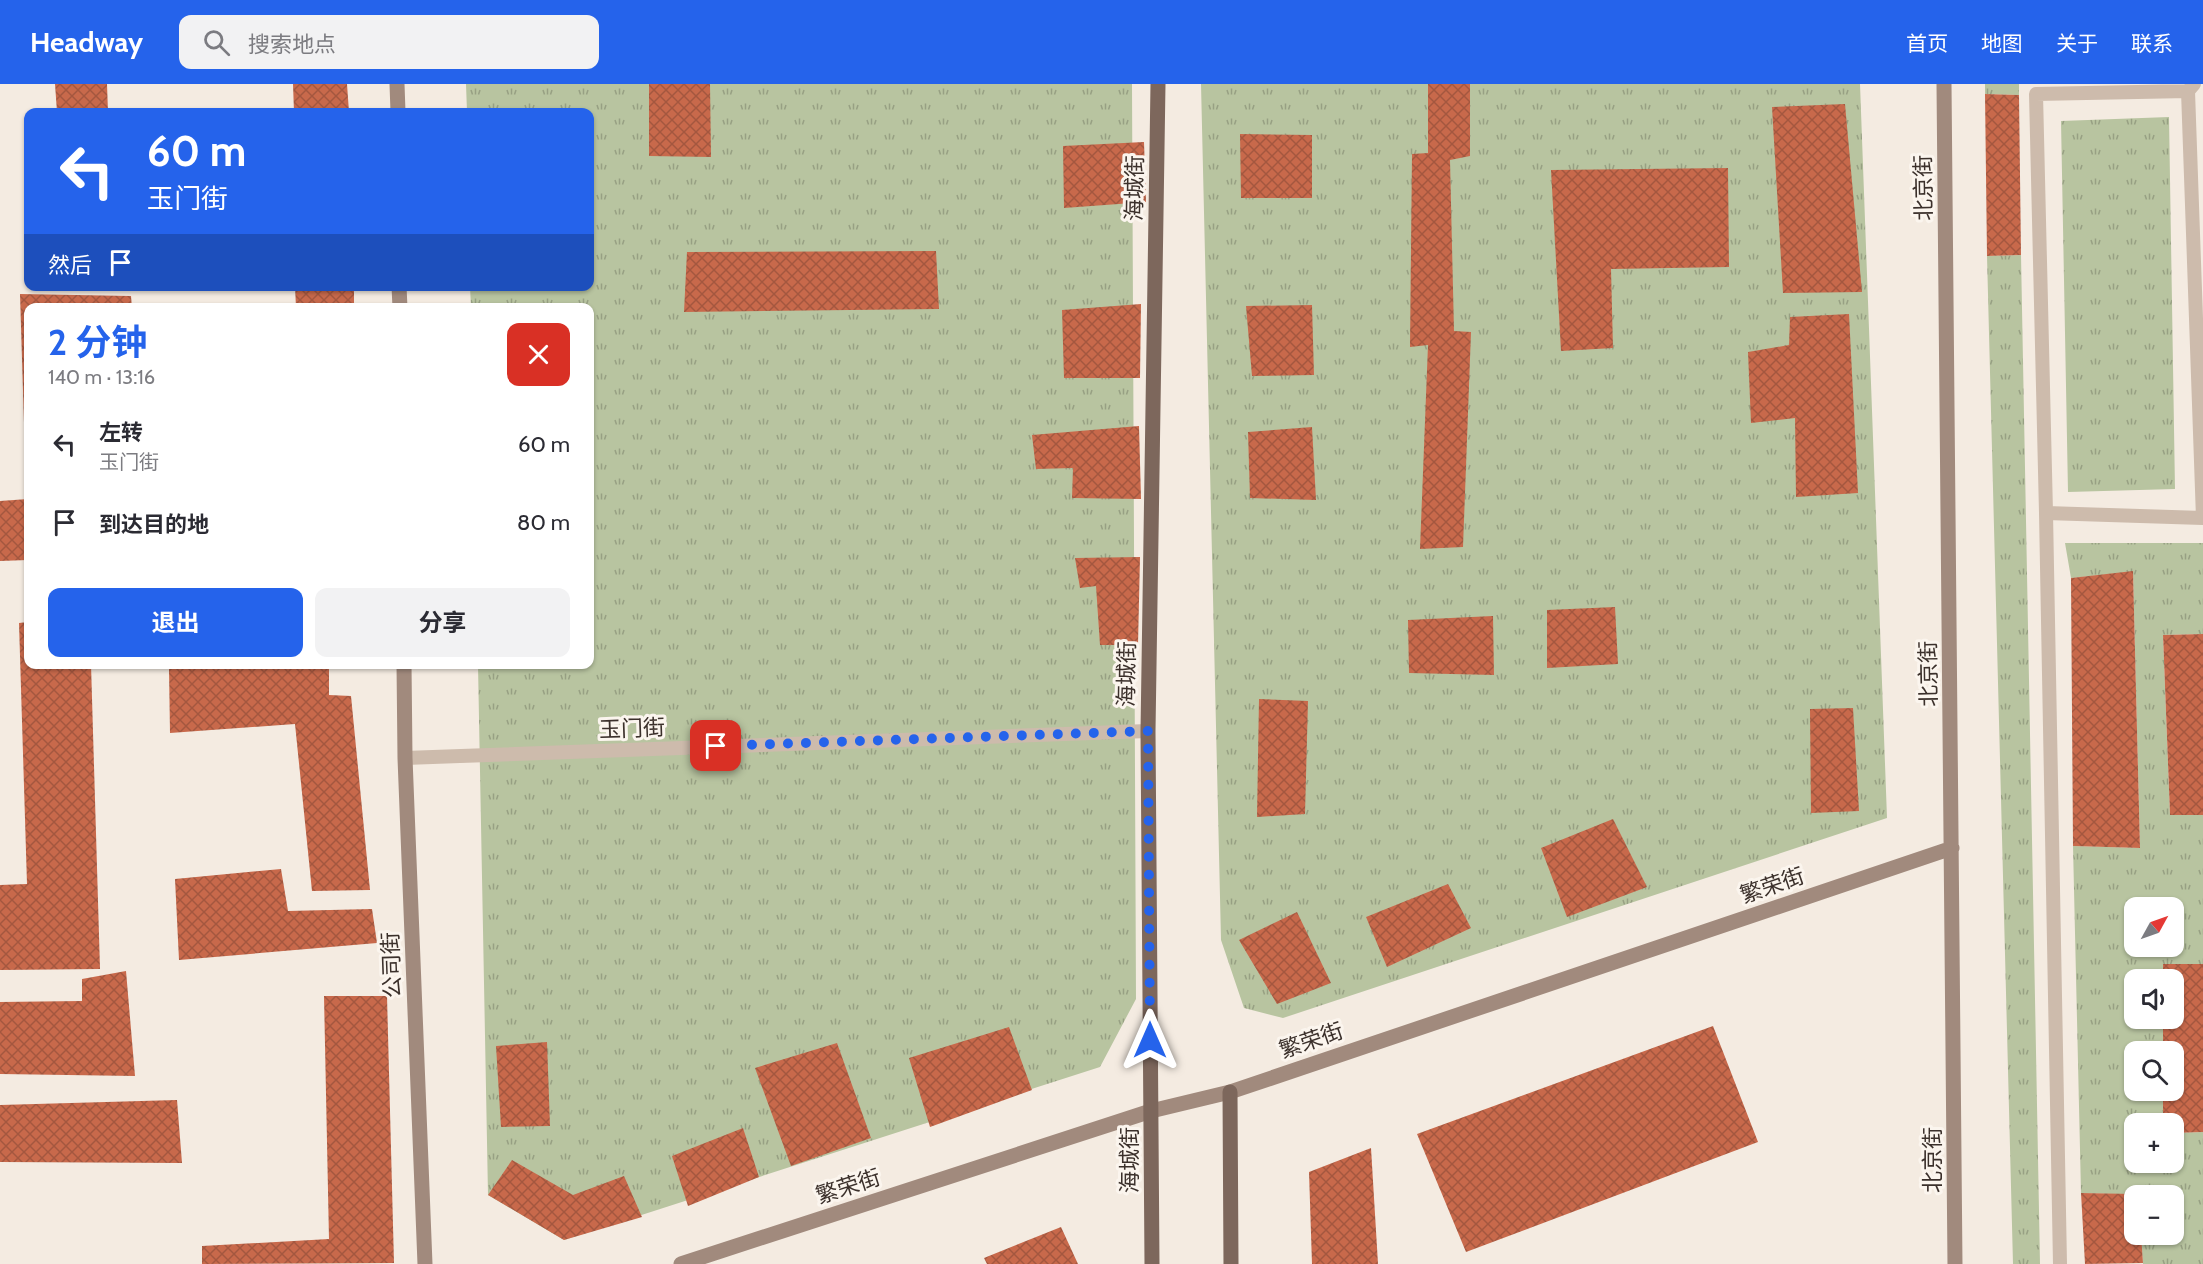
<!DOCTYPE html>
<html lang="zh">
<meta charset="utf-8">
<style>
:root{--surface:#fff;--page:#f2f2f3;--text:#2b2b33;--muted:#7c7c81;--accent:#2563eb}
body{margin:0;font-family:Cabin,"Noto Sans SC",sans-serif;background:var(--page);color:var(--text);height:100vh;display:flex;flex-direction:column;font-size:22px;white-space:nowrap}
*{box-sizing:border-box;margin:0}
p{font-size:20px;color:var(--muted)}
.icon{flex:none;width:33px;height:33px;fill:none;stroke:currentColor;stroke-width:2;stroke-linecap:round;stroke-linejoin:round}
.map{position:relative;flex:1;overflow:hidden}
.drawer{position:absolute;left:24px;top:219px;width:570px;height:366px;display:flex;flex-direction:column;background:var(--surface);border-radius:12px;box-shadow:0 2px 4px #0004}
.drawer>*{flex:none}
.banner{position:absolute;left:24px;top:24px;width:570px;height:183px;border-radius:12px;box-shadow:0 2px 4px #0004;background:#2563eb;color:#fff;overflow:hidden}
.needle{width:39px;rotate:50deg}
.buttons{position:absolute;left:2124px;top:813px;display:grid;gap:12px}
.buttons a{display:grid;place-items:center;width:60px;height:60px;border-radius:12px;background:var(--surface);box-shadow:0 2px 4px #0004;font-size:30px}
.pin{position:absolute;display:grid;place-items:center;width:51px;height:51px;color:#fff;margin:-26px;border-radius:12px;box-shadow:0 3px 9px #0006}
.me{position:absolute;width:66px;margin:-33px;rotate:0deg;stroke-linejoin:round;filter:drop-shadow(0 0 4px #0008)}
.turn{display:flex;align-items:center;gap:21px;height:126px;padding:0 24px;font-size:27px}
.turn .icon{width:78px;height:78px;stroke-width:2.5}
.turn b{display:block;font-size:42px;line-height:51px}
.then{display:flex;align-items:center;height:57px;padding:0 24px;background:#0003;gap:12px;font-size:22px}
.round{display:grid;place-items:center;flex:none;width:63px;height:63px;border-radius:12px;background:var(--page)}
.head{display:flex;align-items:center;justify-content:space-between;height:102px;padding:0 24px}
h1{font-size:36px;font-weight:700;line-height:45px;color:var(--accent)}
.action{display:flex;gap:12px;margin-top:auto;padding:12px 24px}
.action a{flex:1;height:69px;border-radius:12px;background:var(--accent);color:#fff;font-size:24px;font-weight:700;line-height:69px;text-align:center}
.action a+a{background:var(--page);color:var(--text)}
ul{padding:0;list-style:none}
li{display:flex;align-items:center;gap:18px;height:78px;padding:0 24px}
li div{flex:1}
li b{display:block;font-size:22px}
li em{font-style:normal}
header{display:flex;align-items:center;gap:36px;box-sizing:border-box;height:84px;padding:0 30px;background:var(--accent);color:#fff}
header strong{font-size:28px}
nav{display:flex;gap:33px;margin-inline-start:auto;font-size:21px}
.search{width:420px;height:54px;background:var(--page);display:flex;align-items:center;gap:15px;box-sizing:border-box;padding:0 21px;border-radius:12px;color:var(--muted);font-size:22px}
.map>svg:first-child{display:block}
.grass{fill:url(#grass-tufts);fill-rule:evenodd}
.building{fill:url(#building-cross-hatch)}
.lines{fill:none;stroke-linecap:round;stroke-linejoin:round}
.lane{stroke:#cdbbac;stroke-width:14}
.secondary{stroke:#a18a7d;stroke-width:15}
.primary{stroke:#7d675c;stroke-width:15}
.route{stroke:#2563eb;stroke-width:10;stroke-dasharray:0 18}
.labels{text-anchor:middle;stroke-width:6;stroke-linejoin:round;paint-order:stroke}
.street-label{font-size:22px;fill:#3b302b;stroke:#fbf5ee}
</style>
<header>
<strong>Headway</strong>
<div class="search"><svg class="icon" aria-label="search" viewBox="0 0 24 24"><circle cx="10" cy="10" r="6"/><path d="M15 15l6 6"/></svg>搜索地点</div>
<nav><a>首页</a><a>地图</a><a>关于</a><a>联系</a></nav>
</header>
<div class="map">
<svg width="2203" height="1180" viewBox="0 0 2203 1180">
<defs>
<pattern id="grass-tufts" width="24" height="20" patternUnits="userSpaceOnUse" patternTransform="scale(1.5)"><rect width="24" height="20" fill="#b8c4a0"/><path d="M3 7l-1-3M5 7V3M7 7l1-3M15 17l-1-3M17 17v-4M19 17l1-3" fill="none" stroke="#97a083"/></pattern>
<pattern id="building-cross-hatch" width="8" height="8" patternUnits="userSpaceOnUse" patternTransform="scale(1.5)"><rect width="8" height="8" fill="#c8694b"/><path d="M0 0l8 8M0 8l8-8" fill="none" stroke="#a4573f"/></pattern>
</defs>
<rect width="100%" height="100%" fill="#f4ebe1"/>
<path class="grass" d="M466,0H1132L1136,915L1100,983L564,1156L488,1111L478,581L590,580V224L471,223L470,203L590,202V28H467Z
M1201,0H1860L1887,734L1283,934L1244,924L1221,856Z
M1985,0H2019V11L1985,10Z
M2169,33L2175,405L2068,408L2061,37Z
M2021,171L2040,1180H2013L1987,172Z
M2065,459H2203V550L2163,551L2170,731H2203V880H2164L2163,895L2134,896V934L2163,935V967L2134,968V1006L2163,1007V1039L2134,1040V1078H2174V1049L2203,1048V1180H2143L2141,1151L2174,1150V1112L2081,1109L2073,762L2140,764L2133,488L2071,494ZM2134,824H2174V862H2134Z"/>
<path class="building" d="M55,0H107L108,28H57Z
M293,0H347L349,28H294Z
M649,0H710L711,73L649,72Z
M1428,0H1470V72L1450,76L1454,247L1471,248L1463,463L1420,465L1428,261L1410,263L1412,70L1428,69Z
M1985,10L2019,11L2021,171L1987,172Z
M1845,20L1862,208L1783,209L1772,23Z
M1240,50L1312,51V114H1241Z
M1144,58L1146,118L1064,124L1063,62Z
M1728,84L1729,183L1611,185L1613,264L1561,267L1551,86Z
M936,167L939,225L684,228L687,168Z
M295,202H354V224H296Z
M20,210L131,212L132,224H28V371H25Z
M1141,220L1140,294H1064L1062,226Z
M1312,221L1314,291L1252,292L1246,222Z
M1849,230L1858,409L1796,413L1795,334L1751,339L1748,268L1789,261L1790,233Z
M1139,342L1141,415L1072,414L1073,384L1036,385L1032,351Z
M1312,343L1316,416L1250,414L1248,348Z
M28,415V476L0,477V417Z
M1140,473L1138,561H1100L1096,502L1080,504L1075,474Z
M2133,487L2140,764L2073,762L2071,494Z
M1615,523L1618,580L1547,584V526Z
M1493,532L1494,591L1409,589L1408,536Z
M28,538V580H91L100,885L0,886V801L27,800L19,539Z
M2203,550V731H2170L2163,551Z
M275,580H329V611L351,612L370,806L312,807L295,640L170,649L169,585Z
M1259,615L1308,617L1305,730L1257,733Z
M1853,624L1859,727L1811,729L1810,625Z
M1613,735L1647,803L1567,833L1541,764Z
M281,785L288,827L372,825L377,859L179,876L175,795Z
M1448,800L1471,844L1387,883L1366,833Z
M1297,828L1331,899L1277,920L1239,856Z
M2163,880H2203V1048L2174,1049V1040H2163V1006H2174V968H2163V934H2174V896H2163Z
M126,887L135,992L0,990V918L82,917V895Z
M324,912H387L394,1179L202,1180V1162L329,1155Z
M1713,942L1758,1058L1466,1168L1417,1050Z
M1009,943L1032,1006L930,1043L909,974Z
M547,958L550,1042L501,1043L496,962Z
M837,959L871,1054L791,1082L755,984Z
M177,1016L182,1079L0,1078V1021Z
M743,1044L759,1093L688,1122L672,1072Z
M1371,1064L1378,1180H1312L1309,1088Z
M512,1076L573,1111L624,1092L642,1133L564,1156L488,1111Z
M2081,1109L2134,1110V1150H2141L2143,1179L2085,1180Z
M1061,1143L1078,1180H987L984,1174Z"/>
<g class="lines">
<path class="lane" d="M2046,429L2036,10L2188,7
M405,674L1148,647
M2060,1180L2046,429L2203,434L2188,7L2194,0"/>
<path class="secondary" d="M397,0L398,28
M1944,0L1955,1180
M399,202L400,224
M404,580L405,674L425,1180
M681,1180L1151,1027L1230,1008L1952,764"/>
<path class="primary" d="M1230,1008L1231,1180
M1152,1180L1148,647L1158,0"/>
</g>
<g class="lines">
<path class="route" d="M716,662L1148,647L1150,956"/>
</g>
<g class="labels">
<g class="street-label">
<text transform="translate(1134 104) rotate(-89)" y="8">海城街</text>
<text transform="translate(1923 104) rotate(-91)" y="8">北京街</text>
<text transform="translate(1126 590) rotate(-89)" y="8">海城街</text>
<text transform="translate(1928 590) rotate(-91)" y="8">北京街</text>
<text transform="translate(632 644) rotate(-2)" y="8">玉门街</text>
<text transform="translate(1772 801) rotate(-19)" y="8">繁荣街</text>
<text transform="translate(391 881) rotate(-92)" y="8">公司街</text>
<text transform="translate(1311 956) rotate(-19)" y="8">繁荣街</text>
<text transform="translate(1129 1076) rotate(-90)" y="8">海城街</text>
<text transform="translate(1932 1076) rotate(-90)" y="8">北京街</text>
<text transform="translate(848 1102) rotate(-18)" y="8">繁荣街</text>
</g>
</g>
</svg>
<div class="buttons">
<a><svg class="needle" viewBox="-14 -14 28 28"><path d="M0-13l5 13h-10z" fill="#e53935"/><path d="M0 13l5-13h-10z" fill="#7c7c81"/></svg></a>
<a><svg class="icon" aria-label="sound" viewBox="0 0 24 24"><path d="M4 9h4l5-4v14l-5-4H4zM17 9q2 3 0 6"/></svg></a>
<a><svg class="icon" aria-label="search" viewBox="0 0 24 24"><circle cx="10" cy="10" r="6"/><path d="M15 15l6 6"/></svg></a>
<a>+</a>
<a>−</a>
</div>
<div class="pin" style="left:716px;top:662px;background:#d93025"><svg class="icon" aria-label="arrive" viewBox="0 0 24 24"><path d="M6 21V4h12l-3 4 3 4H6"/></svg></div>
<svg class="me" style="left:1150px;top:956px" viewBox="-20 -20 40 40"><path d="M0-17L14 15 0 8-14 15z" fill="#2563eb" stroke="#fff" stroke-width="4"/></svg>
<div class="banner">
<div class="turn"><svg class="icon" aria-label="left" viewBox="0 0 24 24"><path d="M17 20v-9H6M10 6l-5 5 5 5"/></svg><div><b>60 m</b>玉门街</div></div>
<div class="then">然后<svg class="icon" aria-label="arrive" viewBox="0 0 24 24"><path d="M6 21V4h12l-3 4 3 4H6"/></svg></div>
</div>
<section class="drawer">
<div class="head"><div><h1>2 分钟</h1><p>140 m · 13:16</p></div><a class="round" style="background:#d93025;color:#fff"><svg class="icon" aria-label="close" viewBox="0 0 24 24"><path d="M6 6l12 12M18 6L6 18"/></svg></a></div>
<ul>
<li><svg class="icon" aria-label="left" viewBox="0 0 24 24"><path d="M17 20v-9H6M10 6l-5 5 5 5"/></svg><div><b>左转</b><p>玉门街</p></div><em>60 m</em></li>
<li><svg class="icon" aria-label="arrive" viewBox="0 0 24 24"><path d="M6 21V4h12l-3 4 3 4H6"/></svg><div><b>到达目的地</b></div><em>80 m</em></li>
</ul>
<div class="action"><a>退出</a><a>分享</a></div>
</section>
</div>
